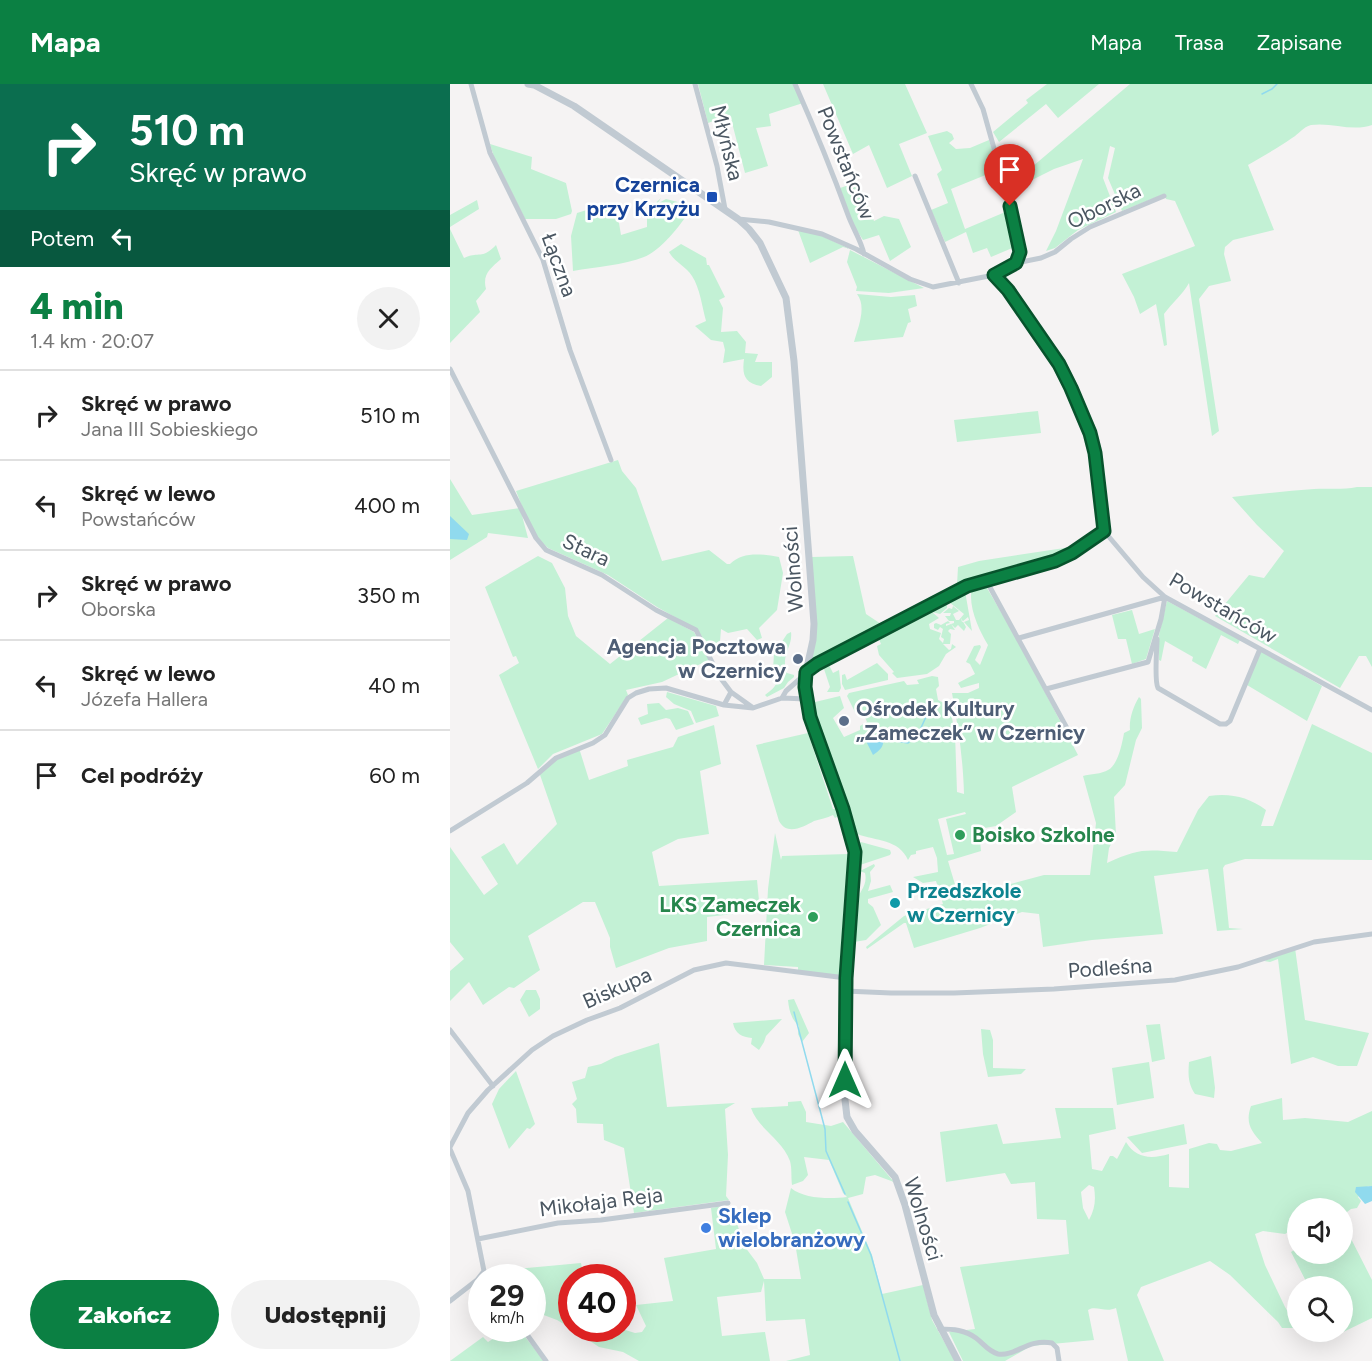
<!DOCTYPE html>
<html lang="pl">
<meta charset="utf-8">
<style>
:root{--surface:#fff;--page:#f2f2f2;--text:#222;--muted:#767676;--line:#e0e0e0;--accent:#0b8043}
body{margin:0;font-family:Figtree,sans-serif;background:var(--page);color:var(--text);height:100vh;display:flex;flex-direction:column;font-size:22px;white-space:nowrap}
*{box-sizing:border-box;margin:0}
p{font-size:20px;color:var(--muted)}
.icon{flex:none;width:33px;height:33px;fill:none;stroke:currentColor;stroke-width:2;stroke-linecap:round;stroke-linejoin:round}
.map{position:relative;flex:1;overflow:hidden}
.sheet{display:flex;flex-direction:column;background:var(--surface);width:450px}
.sheet>*{flex:none}
.top-card{background:#0b6e4f;color:#fff;overflow:hidden}
.buttons{position:absolute;left:837px;top:1114px;display:grid;gap:12px}
.buttons a{display:grid;place-items:center;width:66px;height:66px;border-radius:50%;background:var(--surface);box-shadow:0 6px 24px #0002;font-size:30px}
.speed{position:absolute;left:18px;top:1180px;display:flex;gap:12px;font-size:30px;font-weight:700;text-align:center}
.speed>*{display:grid;place-content:center;width:78px;height:78px;border-radius:50%;background:var(--surface);box-shadow:0 6px 24px #0002;line-height:1}
.speed small{font-size:15px;font-weight:400}
.speed .limit{border:9px solid #d22;background:#fff;color:#111}
.pin{position:absolute;display:grid;place-items:center;width:51px;height:51px;color:#fff;margin:-62px -26px;border-radius:50% 50% 50% 0;rotate:-45deg;box-shadow:0 0 6px #0007}
.pin .icon{rotate:45deg}
.me{position:absolute;width:66px;margin:-33px;rotate:0deg;stroke-linejoin:round;filter:drop-shadow(0 0 4px #0008)}
.turn{display:flex;align-items:center;gap:21px;height:126px;padding:0 30px;font-size:27px}
.turn .icon{width:78px;height:78px;stroke-width:2.5}
.turn b{display:block;font-size:42px;line-height:51px}
.then{display:flex;align-items:center;height:57px;padding:0 30px;background:#0003;gap:12px;font-size:22px}
.round{display:grid;place-items:center;flex:none;width:63px;height:63px;border-radius:32px;background:var(--page)}
.headline{display:flex;align-items:center;justify-content:space-between;height:102px;padding:0 30px}
h1{font-size:36px;font-weight:800;line-height:45px;color:var(--accent)}
.button{display:flex;gap:12px;margin-top:auto;padding:12px 30px}
.button a{flex:1;height:69px;border-radius:36px;background:var(--accent);color:#fff;font-size:24px;font-weight:800;line-height:69px;text-align:center}
.button a+a{background:var(--page);color:var(--text)}
ul{padding:0;list-style:none}
li{display:flex;align-items:center;gap:18px;height:90px;padding:0 30px;border-top:2px solid var(--line)}
li div{flex:1}
li b{display:block;font-size:22px}
li em{font-style:normal}
header{display:flex;align-items:center;gap:36px;box-sizing:border-box;height:84px;padding:0 30px;background:var(--accent);color:#fff}
header strong{font-size:28px}
nav{display:flex;gap:33px;margin-inline-start:auto;font-size:21px}
main{display:flex;flex:1;min-height:0}
.map>svg:first-child{display:block}
.green{fill:#c3f1d5;fill-rule:evenodd}
.water{fill:#90daee}
.lines{fill:none;stroke-linecap:round;stroke-linejoin:round}
.stream{stroke:#90daee;stroke-width:1.5}
.minor{stroke:#c1cad2;stroke-width:5}
.tertiary{stroke:#c1cad2;stroke-width:7}
.route-casing{stroke:#07532c;stroke-width:15}
.route{stroke:#0b8043;stroke-width:10}
.transit-dot{fill:#1a4fb4;stroke:#fff;stroke-width:2}
.service-dot{fill:#5c6f8a;stroke:#fff;stroke-width:2}
.leisure-dot{fill:#2e9e5b;stroke:#fff;stroke-width:2}
.culture-dot{fill:#0f9aa8;stroke:#fff;stroke-width:2}
.shop-dot{fill:#3f7fe0;stroke:#fff;stroke-width:2}
.labels{text-anchor:middle;stroke-width:5;stroke-linejoin:round;paint-order:stroke}
.street-label{font-size:21px;fill:#4a5661;stroke:#fff}
.transit-label{font-size:21px;font-weight:bold;fill:#164399;stroke:#fff;text-anchor:end}
.service-label{font-size:21px;font-weight:bold;fill:#4e5e75;stroke:#fff;text-anchor:end}
.leisure-label{font-size:21px;font-weight:bold;fill:#27864d;stroke:#fff;text-anchor:start}
.culture-label{font-size:21px;font-weight:bold;fill:#0d838f;stroke:#fff;text-anchor:start}
.shop-label{font-size:21px;font-weight:bold;fill:#366cbe;stroke:#fff;text-anchor:start}
</style>
<header>
<strong>Mapa</strong>
<nav><a>Mapa</a><a>Trasa</a><a>Zapisane</a></nav>
</header>
<main>
<section class="sheet">
<div class="top-card">
<div class="turn"><svg class="icon" aria-label="right" viewBox="0 0 24 24"><path d="M7 20v-9h11M14 6l5 5-5 5"/></svg><div><b>510 m</b>Skręć w prawo</div></div>
<div class="then">Potem<svg class="icon" aria-label="left" viewBox="0 0 24 24"><path d="M17 20v-9H6M10 6l-5 5 5 5"/></svg></div>
</div>
<div class="headline"><div><h1>4 min</h1><p>1.4 km · 20:07</p></div><a class="round"><svg class="icon" aria-label="close" viewBox="0 0 24 24"><path d="M6 6l12 12M18 6L6 18"/></svg></a></div>
<ul>
<li><svg class="icon" aria-label="right" viewBox="0 0 24 24"><path d="M7 20v-9h11M14 6l5 5-5 5"/></svg><div><b>Skręć w prawo</b><p>Jana III Sobieskiego</p></div><em>510 m</em></li>
<li><svg class="icon" aria-label="left" viewBox="0 0 24 24"><path d="M17 20v-9H6M10 6l-5 5 5 5"/></svg><div><b>Skręć w lewo</b><p>Powstańców</p></div><em>400 m</em></li>
<li><svg class="icon" aria-label="right" viewBox="0 0 24 24"><path d="M7 20v-9h11M14 6l5 5-5 5"/></svg><div><b>Skręć w prawo</b><p>Oborska</p></div><em>350 m</em></li>
<li><svg class="icon" aria-label="left" viewBox="0 0 24 24"><path d="M17 20v-9H6M10 6l-5 5 5 5"/></svg><div><b>Skręć w lewo</b><p>Józefa Hallera</p></div><em>40 m</em></li>
<li><svg class="icon" aria-label="arrive" viewBox="0 0 24 24"><path d="M6 21V4h12l-3 4 3 4H6"/></svg><div><b>Cel podróży</b></div><em>60 m</em></li>
</ul>
<div class="button"><a>Zakończ</a><a>Udostępnij</a></div>
</section>
<div class="map">
<svg width="922" height="1277" viewBox="0 0 922 1277">
<rect width="100%" height="100%" fill="#f5f3f3"/>
<path class="green" d="M248,0H344L353,19L319,30L321,42L306,44L318,82L295,89L280,31L258,39Z
M373,0H455L477,49L449,60L462,92L437,104L419,61L403,70Z
M597,0H649L608,34L596,20L549,58L543,48L578,19L576,16Z
M680,0H922V41C902,48 882,38 861,41C853,43 849,50 842,54C828,64 813,72 798,81L824,146L783,156L775,163L774,170L781,197L759,202L749,215L769,347L762,352L739,199C733,210 722,219 714,230L717,261L714,262L706,220L690,230L684,213L672,190L745,162L725,117L716,115L714,110L672,127L658,94L665,64L660,62L653,94L666,128L628,146L605,164L596,167L606,147L633,75L604,85L558,108L557,104Z
M497,47L502,50L504,55L499,59L506,65L520,64L539,56L548,86L501,105L515,145L560,126L567,162L541,173L537,164L523,169L516,148L495,158L481,126L498,119L487,90L492,86L478,52Z
M40,60L82,73L81,85L116,99L122,127L121,130L106,135H75L44,73Z
M408,98L424,137L434,132L449,135L461,163L440,177L429,151L413,156L404,142L390,104Z
M211,114L207,120L216,115L243,122C232,139 213,165 194,173C174,181 145,183 123,187L121,152L127,129L159,119L169,139L171,151L197,143V127Z
M27,116L29,125L0,143V131Z
M0,145L14,174C28,167 32,176 46,161L51,175C41,184 32,190 36,205L26,217L30,228L0,259Z
M348,146L372,152L400,165L393,163L360,179Z
M231,160L256,174L257,181H259L275,213L269,216L273,224L271,248L287,247L296,258L295,269L308,270L305,278H322V293L311,302C294,299 292,290 294,275L273,279L275,266L273,258L261,256L245,242L256,237C252,223 250,204 242,192C236,182 225,179 219,168Z
M400,166L474,204L439,209L406,207L407,203L397,178Z
M407,210L441,213L465,211L467,222L458,225L461,238L458,239L453,253L404,258C408,243 417,223 407,210Z
M588,327L591,349L507,358L504,336Z
M168,376L172,387L186,404L212,477L259,466L277,480H280C293,467 312,470 329,473L333,489L327,526L309,544L312,554L307,556L297,545L278,549L271,545L270,558L259,565L248,546L207,523L158,491L98,464L83,450L66,407Z
M0,395L22,431L70,424L78,454L38,449L37,453L0,476Z
M907,403H922V583L916,572H909L890,604L765,532L799,491L814,494L834,467L807,441L782,413C809,410 836,407 864,405C879,404 892,406 907,403Z
M621,463L603,472L507,501L508,483L529,477Z
M88,472L102,479L115,504L118,532L126,552L160,580L218,534L244,548L259,576L212,598L176,606L178,611L152,650L103,670L88,685L49,591L69,579L66,572L63,573L35,503Z
M403,472L416,530L434,542L365,578L362,575V473Z
M534,499L568,557L628,671L562,703L566,728L546,742L529,745L531,767L498,777L509,814L594,791H640L646,739L633,692C640,690 652,690 658,686C668,681 672,660 674,649L680,646C679,635 683,623 689,613L691,615L692,644L686,656L675,701L664,713L666,751L659,764L657,779C687,765 695,765 727,768L748,726L759,712C781,709 798,713 816,726L811,742H823L862,640L922,669V776L795,775L775,781L773,784L779,844L793,845L767,847L758,785L704,792L713,850L642,856L593,863L589,830L572,828L530,844L464,864L456,839H454L417,865L416,863L454,832L493,820L486,797L473,799L463,793L488,788L487,774L483,763L466,767V770L461,771L458,776C449,755 426,757 407,750L385,694L361,619L390,612L394,624L383,634L394,653L410,646V642L417,638L413,629L405,628L397,612L399,609L454,597L457,601L469,600L467,596L482,592L488,593L489,602L486,605L488,616L494,619H499L505,649L507,708L514,710C513,673 508,643 502,609H518L529,604V599L511,604L508,599L525,590L520,580L516,578L524,562L530,561L531,563L525,576L530,581L538,561C529,546 516,519 523,501ZM515,728L516,730L496,735L504,770L497,771L488,735Z
M515,507L522,547L514,538L519,536L518,533L512,538L511,534L516,543L514,547L508,541L505,544L501,540L504,539V537H499L495,532H500L501,529H493L499,524L502,525L503,522L509,527L503,530L506,536H509L514,530L499,518L497,519V524L490,530L482,528L489,534L479,540L480,545L491,549L489,555L493,559L494,555L491,553L493,545L490,543L488,546L484,544V540L486,539L491,541L498,537L500,539L496,540V542L501,540L505,546L500,545L498,547L501,550L500,560H493L499,566L501,565L502,560L506,563L496,570L489,582L477,590L447,594L442,589L444,588L429,571L427,562L431,560L428,553L406,564L404,562L435,547L439,548Z
M717,517L790,556L788,560L771,551L756,585L742,577L743,573L715,557L711,577L709,576V551Z
M682,526L689,550L705,545L696,575L682,580L676,555H668L662,531Z
M341,548C343,563 330,571 337,589L344,591V593L338,598L334,604L317,613L315,611C323,605 328,601 328,591L323,586L324,570L337,550Z
M811,567L872,602L857,637L797,601Z
M427,579L438,590V596L395,606L392,600V591L395,590L397,596Z
M379,581L383,589L389,586L391,604L389,608H377L380,603L374,585L368,587L364,592L363,587Z
M217,608L266,622L269,632L246,639L241,627L224,620L216,613Z
M209,619L216,626L228,624L238,627L244,640L226,646L220,635L216,634L191,641L188,634L198,630L197,620Z
M264,641L271,680L250,687L259,750L228,755L202,768L209,802L307,796L310,827L257,833V857L219,864L166,884L160,863V854L145,818H133L78,852L90,886L64,904L59,903L33,921L19,898L0,917V887L14,875L0,858V763L34,811L48,800L31,773L54,759L67,781L107,740L89,688L106,674L129,664L139,696L178,682L177,676L223,663L228,653Z
M358,649L383,725H388V732L385,734L383,731C377,734 370,735 364,737C353,743 337,752 329,737L306,661Z
M325,749L331,776L332,772L398,770L389,892L348,887V883L314,881L318,805Z
M411,758L440,766L441,769L440,771L410,781L408,760Z
M424,780L425,782L420,788L421,797L418,807L440,801L443,808L418,815V819L423,823L431,841L416,856L404,858C402,846 404,829 407,817C409,807 418,802 415,789L410,787Z
M845,864L855,936L919,949L907,982H888L863,973L841,980L828,875L820,878L814,877Z
M76,906H86L90,915V925L79,933L70,916Z
M344,915L359,949L352,958L348,950L349,942C341,935 339,926 338,916Z
M332,935L316,952L314,958L309,966L301,960L302,954C292,953 285,950 283,939Z
M710,940L715,975L702,978L696,941Z
M531,945L540,946L543,956V984L576,985L571,990L538,993L533,970Z
M209,959L217,1023L285,1019L275,1025L278,1071L276,1112L279,1116L184,1129L174,1064L154,1056L153,1040L127,1039L126,1025L122,1020L127,1015L122,998L135,994L138,983L151,980L165,973Z
M761,972L765,1004L764,1014L745,1010C738,1000 738,990 739,978Z
M699,978L704,1014L667,1021L662,984Z
M66,987L85,1040L80,1045L77,1044L59,1065L42,1020L49,1005Z
M832,1014L833,1036L855,1034L898,1038L922,1027V1102H918L908,1113L911,1117L907,1124L901,1125L893,1131L892,1125H848L847,1153L844,1144L835,1150L813,1147L805,1150L815,1181L835,1223L838,1228L847,1233V1244H832L828,1238L780,1191L760,1177L691,1203L687,1211L714,1277H678L666,1224C655,1229 646,1221 638,1226L644,1256L581,1262L555,1277H513L499,1248L525,1245L510,1183L619,1170L616,1136L587,1135L585,1098L561,1100L555,1089L496,1098L490,1048L547,1040L553,1060L611,1054L605,1024H663L666,1045L639,1051L642,1085L652,1087L660,1072H663L667,1075L676,1058C686,1075 702,1075 719,1070V1103L739,1104V1065L759,1059L767,1060L770,1066L781,1067L812,1059C801,1047 795,1039 801,1022ZM639,1101L644,1103C646,1116 645,1125 639,1136L633,1124L631,1108Z
M351,1017L356,1028V1038L381,1042L393,1038L444,1098L425,1091L416,1093L413,1110L398,1114L422,1171L432,1210L473,1201L482,1236L505,1277H336L360,1271L355,1235L316,1237L314,1197L311,1208L267,1213L272,1252L315,1248L320,1277H189L173,1268L149,1263L122,1245H172L185,1249L192,1248L196,1242L186,1221L223,1217L214,1174L266,1165L261,1124L276,1121L282,1125L295,1163L307,1179L314,1195H351L345,1159L335,1128L341,1104C354,1115 380,1115 397,1113L393,1109L379,1076L354,1073L358,1091L353,1097L342,1101C341,1093 342,1084 340,1077C332,1055 308,1045 301,1024L338,1022V1018Z
M734,1040L737,1060L692,1069L677,1053Z
M893,1139L922,1196V1234L885,1252L883,1248H892V1203H859L841,1168L847,1164L848,1170H892Z
M131,1179L134,1194H122V1245L107,1236L83,1227L82,1194H46L45,1187Z
M58,1245H69L94,1277H0L33,1253L38,1258Z"/>
<path class="water" d="M0,432L19,450L17,456L0,455Z
M429,652L434,655C433,664 430,666 423,671L416,657L421,653Z
M922,1102V1117L915,1120L905,1108L906,1103Z"/>
<g class="lines">
<path class="stream" d="M812,10L822,5L827,0
M434,655L458,659L468,650L476,633
M344,928L375,1045L376,1067L395,1110
M398,1118L421,1171L450,1277"/>
<path class="minor" d="M21,0L40,69L93,176L120,266L161,376
M245,0L267,82L275,125
M345,0C364,43 382,87 398,131C403,145 411,156 414,170
M521,0L533,25L565,140L570,168L566,179
M465,92L509,199
M288,135L319,138L372,150L406,165L460,195L483,203L544,191L566,179L591,174L605,168L621,155L640,143L714,112
M544,191L558,206L609,280L621,304L640,349L645,369L654,447L693,493L715,513L922,626
M0,285L86,454L96,466L152,491L206,526L246,546L269,592L281,608L274,621
M536,496L624,657
M569,554L715,513L711,535L698,578L596,605
M707,555C707,565 704,597 708,604L770,640H776L780,637L810,565
M281,608L302,623
M332,614L356,615
M0,747L77,699L106,674L143,659L155,651L178,614L186,609L199,605L216,604L274,621L303,624L332,614L336,607L367,580L517,502L605,477L622,469L654,447
M395,907L441,909H504L604,905L725,896L788,883L864,858L922,850
M0,946L43,1002
M0,1063L18,1029L38,1006L82,966L103,952L137,936L170,924L244,886L276,879L396,894
M0,1065L18,1107L34,1187L27,1196L0,1217
M28,1155L108,1139L151,1136L278,1119
M73,1245L96,1277
M490,1245C503,1245 515,1246 526,1254C534,1260 538,1267 548,1270C565,1273 578,1254 602,1259L607,1264L609,1277"/>
<path class="tertiary" d="M78,0L84,1L124,22L288,135L299,145L310,159L336,214L344,277L364,540L363,556L356,588V615L363,644L393,725L405,768L396,894L395,1016L397,1033L405,1047L445,1093L455,1121L484,1231L508,1277"/>
</g>
<g class="lines">
<defs>
<path id="route" d="M395,996L396,894L405,768L393,725L360,633L355,603L356,588L367,580L517,502L605,477L622,469L654,447L645,369L640,349L621,304L609,280L558,206L544,191L566,179L570,168L560,122"/>
</defs>
<use href="#route" class="route-casing"/>
<use href="#route" class="route"/>
</g>
<rect class="transit-dot" x="256" y="107" width="12" height="12" rx="3"/>
<g class="service-dot">
<circle cx="348" cy="575" r="6"/>
<circle cx="394" cy="637" r="6"/>
</g>
<g class="leisure-dot">
<circle cx="510" cy="751" r="6"/>
<circle cx="363" cy="833" r="6"/>
</g>
<circle class="culture-dot" cx="445" cy="819" r="6"/>
<circle class="shop-dot" cx="256" cy="1144" r="6"/>
<g class="labels">
<g class="street-label">
<text transform="translate(277 59) rotate(76)" y="7">Młyńska</text>
<text transform="translate(396 79) rotate(68)" y="7">Powstańców</text>
<text transform="translate(654 122) rotate(-26)" y="7">Oborska</text>
<text transform="translate(109 181) rotate(70)" y="7">Łączna</text>
<text transform="translate(136 466) rotate(25)" y="7">Stara</text>
<text transform="translate(343 485) rotate(-94)" y="7">Wolności</text>
<text transform="translate(773 524) rotate(30)" y="7">Powstańców</text>
<text transform="translate(660 884) rotate(-4)" y="7">Podleśna</text>
<text transform="translate(167 904) rotate(-24)" y="7">Biskupa</text>
<text transform="translate(151 1118) rotate(-7)" y="7">Mikołaja Reja</text>
<text transform="translate(473 1135) rotate(73)" y="7">Wolności</text>
</g>
<g class="transit-label">
<text x="250" y="108">Czernica<tspan x="250" dy="24">przy Krzyżu</tspan></text>
</g>
<g class="service-label">
<text x="336" y="570">Agencja Pocztowa<tspan x="336" dy="24">w Czernicy</tspan></text>
<text x="406" y="632" text-anchor="start">Ośrodek Kultury<tspan x="406" dy="24">„Zameczek” w Czernicy</tspan></text>
</g>
<g class="leisure-label">
<text x="522" y="758">Boisko Szkolne</text>
<text x="351" y="828" text-anchor="end">LKS Zameczek<tspan x="351" dy="24">Czernica</tspan></text>
</g>
<g class="culture-label">
<text x="457" y="814">Przedszkole<tspan x="457" dy="24">w Czernicy</tspan></text>
</g>
<g class="shop-label">
<text x="268" y="1139">Sklep<tspan x="268" dy="24">wielobranżowy</tspan></text>
</g>
</g>
</svg>
<div class="buttons">
<a><svg class="icon" aria-label="sound" viewBox="0 0 24 24"><path d="M4 9h4l5-4v14l-5-4H4zM17 9q2 3 0 6"/></svg></a>
<a><svg class="icon" aria-label="search" viewBox="0 0 24 24"><circle cx="10" cy="10" r="6"/><path d="M15 15l6 6"/></svg></a>
</div>
<div class="speed"><div>29<small>km/h</small></div><div class="limit">40</div></div>
<div class="pin" style="left:560px;top:122px;background:#d93025"><svg class="icon" aria-label="arrive" viewBox="0 0 24 24"><path d="M6 21V4h12l-3 4 3 4H6"/></svg></div>
<svg class="me" style="left:395px;top:996px" viewBox="-20 -20 40 40"><path d="M0-17L14 15 0 8-14 15z" fill="#0b8043" stroke="#fff" stroke-width="4"/></svg>
</div>
</main>
